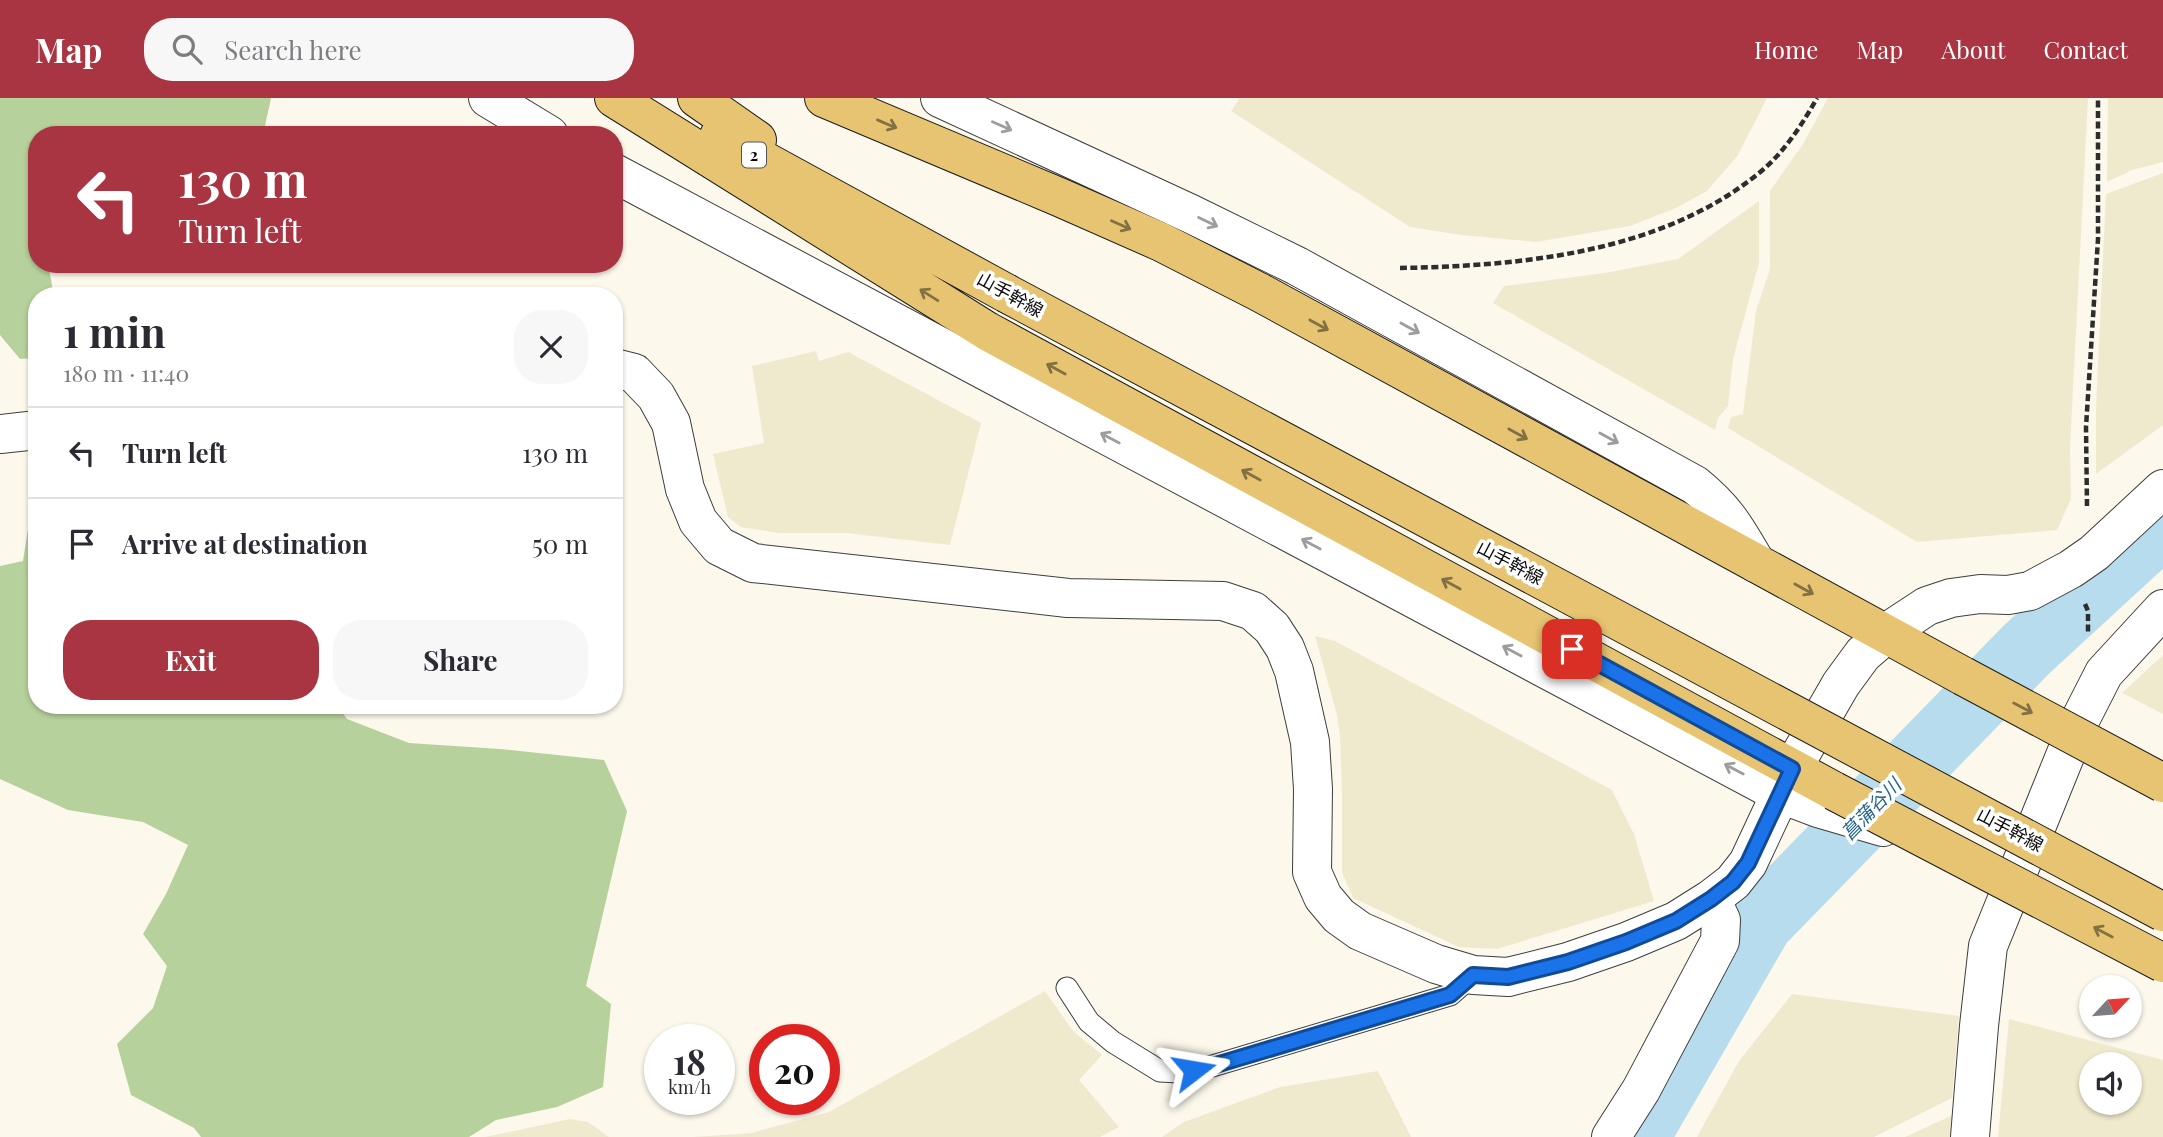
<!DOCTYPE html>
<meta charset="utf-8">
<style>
:root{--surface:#fff;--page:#f7f7f7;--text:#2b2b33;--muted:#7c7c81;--line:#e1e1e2;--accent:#a83541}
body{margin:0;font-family:"Playfair Display","Noto Sans JP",serif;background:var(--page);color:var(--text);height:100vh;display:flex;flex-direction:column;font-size:26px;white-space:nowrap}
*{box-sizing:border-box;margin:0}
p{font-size:23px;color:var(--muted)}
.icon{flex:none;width:38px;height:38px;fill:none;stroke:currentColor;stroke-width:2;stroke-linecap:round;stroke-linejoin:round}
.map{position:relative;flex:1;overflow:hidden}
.sheet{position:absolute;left:28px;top:189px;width:595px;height:427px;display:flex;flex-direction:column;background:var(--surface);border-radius:28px;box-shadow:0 2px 5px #0004}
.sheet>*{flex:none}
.top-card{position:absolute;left:28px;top:28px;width:595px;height:147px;border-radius:28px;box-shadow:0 2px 5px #0004;background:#a83541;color:#fff;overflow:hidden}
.needle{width:46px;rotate:64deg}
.buttons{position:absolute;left:2079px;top:877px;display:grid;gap:14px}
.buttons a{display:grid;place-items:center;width:63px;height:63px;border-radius:50%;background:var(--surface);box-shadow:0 2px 5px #0004;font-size:35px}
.speed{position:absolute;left:644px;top:926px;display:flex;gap:14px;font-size:35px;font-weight:700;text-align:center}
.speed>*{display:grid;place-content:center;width:91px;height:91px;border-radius:50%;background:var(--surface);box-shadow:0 2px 5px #0004;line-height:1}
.speed small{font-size:18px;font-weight:400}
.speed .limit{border:10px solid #d22;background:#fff;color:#111}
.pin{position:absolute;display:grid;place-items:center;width:60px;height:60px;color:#fff;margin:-30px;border-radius:14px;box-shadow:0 4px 10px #0006}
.me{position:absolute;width:77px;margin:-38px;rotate:76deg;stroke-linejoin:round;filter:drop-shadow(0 0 5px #0008)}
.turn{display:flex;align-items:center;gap:24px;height:147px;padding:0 35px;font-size:32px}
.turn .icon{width:91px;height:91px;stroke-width:2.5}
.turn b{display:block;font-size:49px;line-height:60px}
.round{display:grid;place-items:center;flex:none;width:74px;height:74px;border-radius:28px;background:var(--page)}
.headline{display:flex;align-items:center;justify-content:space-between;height:119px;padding:0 35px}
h1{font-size:42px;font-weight:700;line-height:52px}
.cta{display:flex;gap:14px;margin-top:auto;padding:14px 35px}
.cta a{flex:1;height:80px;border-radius:28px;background:var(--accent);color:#fff;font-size:28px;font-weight:700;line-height:80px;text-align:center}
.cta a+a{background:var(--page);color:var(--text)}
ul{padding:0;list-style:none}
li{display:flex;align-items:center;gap:21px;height:91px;padding:0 35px;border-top:2px solid var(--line)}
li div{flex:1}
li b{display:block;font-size:26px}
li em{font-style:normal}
header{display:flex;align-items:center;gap:42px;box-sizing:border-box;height:98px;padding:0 35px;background:var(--accent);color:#fff}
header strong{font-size:33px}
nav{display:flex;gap:38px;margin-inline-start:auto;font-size:24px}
.search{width:490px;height:63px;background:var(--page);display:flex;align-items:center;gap:18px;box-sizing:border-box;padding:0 24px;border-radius:28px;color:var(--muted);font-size:26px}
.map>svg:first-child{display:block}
.farmland{fill:#efeace;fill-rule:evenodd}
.forest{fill:#b6d19b}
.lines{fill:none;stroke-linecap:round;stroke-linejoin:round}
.river{stroke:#b6dced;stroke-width:66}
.lane-casing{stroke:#3e3e3e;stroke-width:23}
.street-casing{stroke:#3e3e3e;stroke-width:40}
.primary-casing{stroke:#1c1c1c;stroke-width:40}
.path{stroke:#2d2d2d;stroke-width:4.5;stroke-dasharray:7 3.5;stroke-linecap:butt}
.lane{stroke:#fff;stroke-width:21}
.street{stroke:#fff;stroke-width:38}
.primary{stroke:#e7c471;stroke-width:38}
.primary-bridge-casing{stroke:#1c1c1c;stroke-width:40;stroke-linecap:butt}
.primary-bridge{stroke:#e7c471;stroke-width:38}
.oneway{stroke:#847143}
.oneway2{stroke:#9d9d9d}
.route-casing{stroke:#114b97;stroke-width:18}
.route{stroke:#1a73e8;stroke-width:12}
.labels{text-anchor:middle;stroke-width:7;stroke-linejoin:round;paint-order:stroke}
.shield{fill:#fff;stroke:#545454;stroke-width:2}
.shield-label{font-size:16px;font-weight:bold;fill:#0b0b0b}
.street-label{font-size:18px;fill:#0b0b0b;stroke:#fff}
.water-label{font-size:19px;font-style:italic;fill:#25648c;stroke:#fff}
</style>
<header>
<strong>Map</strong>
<div class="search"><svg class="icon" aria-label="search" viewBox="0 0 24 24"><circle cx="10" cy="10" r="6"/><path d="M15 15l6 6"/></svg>Search here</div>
<nav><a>Home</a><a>Map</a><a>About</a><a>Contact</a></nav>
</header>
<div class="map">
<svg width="2163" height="1039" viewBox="0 0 2163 1039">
<rect width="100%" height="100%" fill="#fcf8eb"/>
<path class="farmland" d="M1240,0H1767L1738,57L1707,93L1676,110L1630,128L1536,144L1461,137L1410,129L1231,13Z
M1828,0H2088L2070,349L2071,401L2057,432L1917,444L1728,330L1731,319L1743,316L1756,213L1770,171V93L1803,46Z
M2108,0H2163V64L2132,72L2107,84Z
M2163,75V327L2096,376V310L2106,96Z
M1759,103V165L1733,261L1728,308L1718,320L1715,332L1493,205L1504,188L1605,175L1678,161Z
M816,253L819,263L848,254L981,325L950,447L846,435H779L741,429L728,419L713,356L764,345L752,268Z
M1315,538L1335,543L1612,692L1634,736L1654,803L1497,851L1459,849L1353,800L1342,774V695L1340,638L1337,617Z
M2163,557V616L2122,595Z
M1045,893L1073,933L1102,957L1079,982L1119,1029L1100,1039H693L751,1035L829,1014Z
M1792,896L1959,918L1952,1000L1874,1039H1697L1739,963Z
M2009,921L2163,962V1039H1998ZM2091,966H2130V1004H2091Z
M1378,973L1411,1039H1162L1184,1024L1280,989Z
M1953,1017L1951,1039H1905Z
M570,1021L588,1024L609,1039H485Z"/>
<path class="forest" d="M0,0H271L263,37H37V166H48L54,198H37V260L20,261L0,237Z
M37,401V607H337L347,621L409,645L500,651L604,662L627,713L586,888L611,906L603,989L557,1009L496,1022L469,1039H201L194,1030L131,997L117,946L153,910L167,868L143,836L166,796L188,747L143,724L68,712L0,681V468L23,463L32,406Z"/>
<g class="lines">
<path class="river" d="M1634,1039L1645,1024L1760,825L2026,552L2163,426"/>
<defs>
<path id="lane" d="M1067,890L1089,924L1113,944L1160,973L1179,974L1209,969L1450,897L1473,877"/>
<path id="street" d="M488,0L549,37
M940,0L1191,116L1297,168L1695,387C1727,413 1736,431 1756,465
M614,75L1781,696L1818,710L1883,729
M614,270L634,275L656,298L671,325L685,391L698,423L719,448L753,465L1068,500L1223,503L1253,513L1272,530L1285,550L1294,573L1310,644L1313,691L1312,774L1323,799L1339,818L1360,833L1436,866L1473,877L1508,879L1568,864L1626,844L1676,823L1711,801L1733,784L1748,765L1792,671L1841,586L1863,556L1892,531L1927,508L1951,500L1980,496L2008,497L2030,493L2071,471L2094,455L2163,391
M0,336L37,332
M1611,1039L1641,992L1720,843L1721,822L1711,801
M1970,1039L1979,928L1988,848L2078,626L2104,575L2163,511"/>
<path id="primary" d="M614,0L987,233L1834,693
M697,0L757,42
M824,0L1059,99L1161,144L1259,194L1963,578
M719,38L1006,195"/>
</defs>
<use href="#lane" class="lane-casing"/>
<use href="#street" class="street-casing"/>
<use href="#primary" class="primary-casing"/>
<path class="path" d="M1400,170C1521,168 1661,155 1759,75C1783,56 1802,27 1817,0
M2087,408L2086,329L2098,141V0
M2085,506L2088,513V535"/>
<use href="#lane" class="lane"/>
<use href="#street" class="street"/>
<use href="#primary" class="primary"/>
<defs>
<path id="primary-bridge" d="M1006,195L2163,814
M1963,578L2163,685
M1834,693L2163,865"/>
</defs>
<use href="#primary-bridge" class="primary-bridge-casing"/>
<use href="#primary-bridge" class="primary-bridge"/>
</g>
<defs><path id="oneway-shaft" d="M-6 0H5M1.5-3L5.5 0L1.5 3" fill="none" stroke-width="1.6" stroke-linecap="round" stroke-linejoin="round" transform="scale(1.75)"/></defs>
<g class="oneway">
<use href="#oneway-shaft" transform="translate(887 26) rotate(23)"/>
<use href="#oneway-shaft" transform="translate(1121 127) rotate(24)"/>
<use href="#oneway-shaft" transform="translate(929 197) rotate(-148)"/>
<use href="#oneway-shaft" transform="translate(1319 227) rotate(29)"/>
<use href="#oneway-shaft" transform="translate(1056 271) rotate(-151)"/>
<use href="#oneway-shaft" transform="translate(1518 336) rotate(29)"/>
<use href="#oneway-shaft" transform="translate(1251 377) rotate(-151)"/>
<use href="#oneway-shaft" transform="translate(1451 486) rotate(-151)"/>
<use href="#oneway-shaft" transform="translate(1804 491) rotate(29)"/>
<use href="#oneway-shaft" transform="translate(2023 610) rotate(28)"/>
<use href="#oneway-shaft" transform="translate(2103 834) rotate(-152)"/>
</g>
<g class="oneway2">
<use href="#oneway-shaft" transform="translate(1002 28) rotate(24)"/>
<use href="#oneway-shaft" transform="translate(1208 124) rotate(26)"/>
<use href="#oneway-shaft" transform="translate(1410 230) rotate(29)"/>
<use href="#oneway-shaft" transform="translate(1110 340) rotate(-152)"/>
<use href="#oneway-shaft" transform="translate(1609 340) rotate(29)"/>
<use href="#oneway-shaft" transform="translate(1311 446) rotate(-152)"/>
<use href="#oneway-shaft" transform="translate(1512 553) rotate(-152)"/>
<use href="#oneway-shaft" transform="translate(1734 671) rotate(-152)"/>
</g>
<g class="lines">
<defs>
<path id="route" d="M1194,972L1209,969L1450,897L1473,877L1508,879L1568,864L1626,844L1676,823L1711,801L1733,784L1748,765L1792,671L1572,551"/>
</defs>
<use href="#route" class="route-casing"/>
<use href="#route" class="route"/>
</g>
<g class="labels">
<rect class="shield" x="742" y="44.5" width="24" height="25" rx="5"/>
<g class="shield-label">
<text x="754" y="63">2</text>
</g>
<g class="street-label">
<text transform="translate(1010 197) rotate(29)" y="6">山手幹線</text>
<text transform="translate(1510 465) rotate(28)" y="6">山手幹線</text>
<text transform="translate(2010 732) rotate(28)" y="6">山手幹線</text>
</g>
<g class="water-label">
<text transform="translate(1871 711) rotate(-46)" y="7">菖蒲谷川</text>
</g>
</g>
</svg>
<div class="buttons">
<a><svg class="needle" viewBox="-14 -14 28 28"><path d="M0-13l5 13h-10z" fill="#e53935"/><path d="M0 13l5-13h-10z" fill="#7c7c81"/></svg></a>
<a><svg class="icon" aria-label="sound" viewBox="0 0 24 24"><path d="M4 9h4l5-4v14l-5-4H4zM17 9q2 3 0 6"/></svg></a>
</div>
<div class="speed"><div>18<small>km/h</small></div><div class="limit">20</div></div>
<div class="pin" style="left:1572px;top:551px;background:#d93025"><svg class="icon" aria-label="arrive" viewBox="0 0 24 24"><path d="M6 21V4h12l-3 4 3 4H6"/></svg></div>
<svg class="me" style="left:1194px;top:972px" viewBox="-20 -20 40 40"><path d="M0-17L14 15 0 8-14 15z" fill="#1a73e8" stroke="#fff" stroke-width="4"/></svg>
<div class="top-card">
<div class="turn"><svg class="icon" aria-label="left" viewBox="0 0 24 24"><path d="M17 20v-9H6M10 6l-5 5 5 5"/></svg><div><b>130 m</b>Turn left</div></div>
</div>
<section class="sheet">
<div class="headline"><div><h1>1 min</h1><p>180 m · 11:40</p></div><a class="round"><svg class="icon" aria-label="close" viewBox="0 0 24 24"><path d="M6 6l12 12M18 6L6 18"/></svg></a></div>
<ul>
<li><svg class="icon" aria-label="left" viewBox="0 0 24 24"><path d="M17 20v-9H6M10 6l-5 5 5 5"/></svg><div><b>Turn left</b></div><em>130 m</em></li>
<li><svg class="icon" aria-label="arrive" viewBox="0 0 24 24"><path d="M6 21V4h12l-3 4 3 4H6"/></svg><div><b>Arrive at destination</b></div><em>50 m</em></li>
</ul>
<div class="cta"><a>Exit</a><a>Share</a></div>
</section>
</div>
